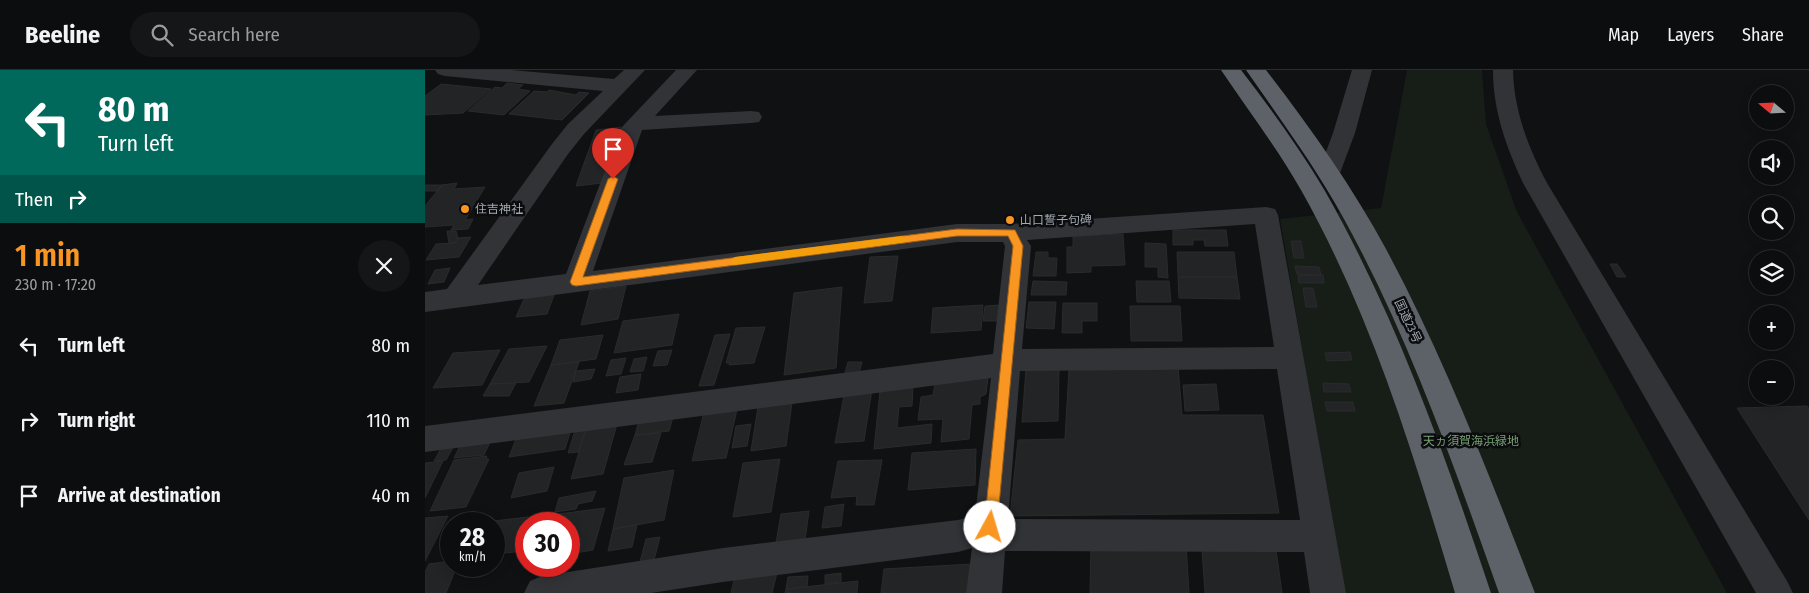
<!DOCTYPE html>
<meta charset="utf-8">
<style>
:root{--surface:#0c0d0e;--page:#151617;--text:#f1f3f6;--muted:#9a9c9e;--line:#2c2d2e;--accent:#f99521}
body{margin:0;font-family:"Fira Sans Condensed","Noto Sans JP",sans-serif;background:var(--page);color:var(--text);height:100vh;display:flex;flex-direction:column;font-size:19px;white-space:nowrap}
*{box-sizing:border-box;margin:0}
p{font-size:16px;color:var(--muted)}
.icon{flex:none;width:28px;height:28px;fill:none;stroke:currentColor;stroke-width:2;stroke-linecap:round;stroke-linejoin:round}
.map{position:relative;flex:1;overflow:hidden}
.sheet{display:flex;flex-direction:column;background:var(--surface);width:425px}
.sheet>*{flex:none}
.top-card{background:#00695c;color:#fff;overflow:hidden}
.needle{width:32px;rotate:289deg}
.controls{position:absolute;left:1324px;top:15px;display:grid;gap:10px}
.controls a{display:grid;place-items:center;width:45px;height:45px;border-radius:50%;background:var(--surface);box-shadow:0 2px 12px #0003,0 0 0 1px var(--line);font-size:25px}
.speed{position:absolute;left:15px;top:442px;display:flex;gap:10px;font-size:25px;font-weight:700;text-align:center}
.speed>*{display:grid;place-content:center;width:65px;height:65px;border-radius:50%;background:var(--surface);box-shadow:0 2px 12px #0003,0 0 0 1px var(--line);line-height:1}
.speed small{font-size:12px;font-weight:400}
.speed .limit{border:8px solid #d22;background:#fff;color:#111}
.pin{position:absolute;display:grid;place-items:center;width:42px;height:42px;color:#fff;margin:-51px -21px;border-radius:50% 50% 50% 0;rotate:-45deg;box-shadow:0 0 5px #0007}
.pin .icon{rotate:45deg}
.me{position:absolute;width:55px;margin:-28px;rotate:6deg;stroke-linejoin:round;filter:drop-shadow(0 0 4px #0008)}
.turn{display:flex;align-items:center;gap:18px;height:105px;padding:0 15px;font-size:22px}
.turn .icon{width:65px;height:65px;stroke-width:2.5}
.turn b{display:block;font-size:35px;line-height:42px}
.then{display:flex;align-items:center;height:48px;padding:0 15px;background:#0003;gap:10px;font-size:19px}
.round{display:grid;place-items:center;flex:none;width:52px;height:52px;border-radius:26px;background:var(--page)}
.summary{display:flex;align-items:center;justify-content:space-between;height:85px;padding:0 15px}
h1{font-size:30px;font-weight:600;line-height:38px;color:var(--accent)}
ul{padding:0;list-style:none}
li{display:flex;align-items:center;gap:15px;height:75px;padding:0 15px}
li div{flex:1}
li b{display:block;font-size:19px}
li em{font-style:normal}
header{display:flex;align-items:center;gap:30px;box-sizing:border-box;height:70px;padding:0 25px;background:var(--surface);border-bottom:1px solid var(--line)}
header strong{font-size:24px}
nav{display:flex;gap:28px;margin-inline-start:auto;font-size:18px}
.search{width:350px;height:45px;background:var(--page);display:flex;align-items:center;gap:12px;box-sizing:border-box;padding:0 18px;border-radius:28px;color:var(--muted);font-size:19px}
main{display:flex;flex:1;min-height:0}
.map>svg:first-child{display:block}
.green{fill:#171d17}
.building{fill:#232426;stroke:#2a2b2e}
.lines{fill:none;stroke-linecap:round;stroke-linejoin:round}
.minor{fill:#313337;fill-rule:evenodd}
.highway{fill:#5d6168;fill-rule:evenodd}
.route{fill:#f99521;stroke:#a26115}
.slow{fill:#f59e0b}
.poi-dot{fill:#f99521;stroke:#0b0c0d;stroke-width:2}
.labels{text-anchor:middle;stroke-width:5;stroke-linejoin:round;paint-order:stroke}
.poi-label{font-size:12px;fill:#a1a9b3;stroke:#0b0c0d;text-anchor:start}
.street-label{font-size:12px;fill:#a1a9b3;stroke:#0b0c0d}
.park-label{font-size:12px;fill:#79a077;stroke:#0b0c0d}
</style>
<header>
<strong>Beeline</strong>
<div class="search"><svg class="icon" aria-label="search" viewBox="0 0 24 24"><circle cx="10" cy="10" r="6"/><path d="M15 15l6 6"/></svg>Search here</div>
<nav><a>Map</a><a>Layers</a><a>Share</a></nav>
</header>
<main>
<section class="sheet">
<div class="top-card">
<div class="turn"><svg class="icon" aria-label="left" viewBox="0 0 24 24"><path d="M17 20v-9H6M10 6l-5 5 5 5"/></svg><div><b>80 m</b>Turn left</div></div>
<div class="then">Then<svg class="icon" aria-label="right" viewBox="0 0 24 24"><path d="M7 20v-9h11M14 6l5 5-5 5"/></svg></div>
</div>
<div class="summary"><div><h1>1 min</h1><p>230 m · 17:20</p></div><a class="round"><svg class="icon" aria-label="close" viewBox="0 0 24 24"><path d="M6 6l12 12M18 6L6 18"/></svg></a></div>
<ul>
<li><svg class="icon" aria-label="left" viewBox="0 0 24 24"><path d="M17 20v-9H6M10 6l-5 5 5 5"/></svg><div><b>Turn left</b></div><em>80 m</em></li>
<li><svg class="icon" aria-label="right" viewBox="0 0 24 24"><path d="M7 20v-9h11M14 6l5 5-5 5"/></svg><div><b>Turn right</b></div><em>110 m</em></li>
<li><svg class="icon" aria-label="arrive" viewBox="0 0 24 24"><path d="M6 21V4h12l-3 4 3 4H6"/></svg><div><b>Arrive at destination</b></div><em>40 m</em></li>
</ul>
</section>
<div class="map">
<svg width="1384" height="523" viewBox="0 0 1384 523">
<rect width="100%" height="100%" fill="#101112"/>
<path class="green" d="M982,0H1057L1061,54L1092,142L1302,523H919L855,149L956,138Z"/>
<path class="building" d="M82,13L98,15L93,19L105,21L79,45L43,41L70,17L77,18Z
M16,14L66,19L38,43L0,45V26Z
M124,20L151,25L154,22L164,23L137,50L84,44L109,21L122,22Z
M196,57L177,113L151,116L171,60Z
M32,113L29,119L60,117L40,150L48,149L43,159L26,160L29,155L0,157V136L17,115Z
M0,115H17L13,121H0Z
M748,160H801L803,176H780L779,170H768V175H748Z
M22,161H31L33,168L30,173H24Z
M698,164L700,195L666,196V202L642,203V177H648V166Z
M46,167L34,187L1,190L11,174L30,173L33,168Z
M866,171H876L879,188H869Z
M720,173L741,174L743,208L733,207V197H720Z
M611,182H623V188H632L631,206H608Z
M752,182H809L812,207H753Z
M473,186L467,231L439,233L445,187Z
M1185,194H1192L1201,207H1192Z
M870,196L894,197L896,205L872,204Z
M25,198L19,212L3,214L10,200Z
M873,205H898L899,213H874Z
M753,207H812L815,229L754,228Z
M608,211L642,212L641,225H606Z
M711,211H744L746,232H712Z
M201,216L193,249L156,255L165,221Z
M417,217L411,298L359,305L369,223Z
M878,218H888L892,237H881Z
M129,225L122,244L91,247L99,229Z
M604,232H631L629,259L601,258Z
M638,233H672V251H657V263H637Z
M558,235L556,260L506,263L508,238Z
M575,235L574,251H558L560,236Z
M705,236H755L757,271H706Z
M254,244L247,275L189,283L198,251Z
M340,257L329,293L304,295L305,293H301L311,258Z
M305,264L289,315L274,316L290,265Z
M178,265L171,289L126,295L135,270Z
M122,276L104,312L65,314L84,279Z
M75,280L57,315L8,318L28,283Z
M247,280L242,295L228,296L233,281Z
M925,282L927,290L902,291L900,283Z
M222,287L218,301L205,302L209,289Z
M201,288L196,304L181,306L186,290Z
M154,292L139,333L109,336L126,295Z
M423,292H437L434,303H420Z
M753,296L757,345H838L854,443L585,446L593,370L640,369L644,299Z
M170,299L166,309L148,312L151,301Z
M601,299H634L633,351L597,352Z
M216,304L213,320L191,323L195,307Z
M563,308L561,324L555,327V334L547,335L544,369L516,372L518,349L493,350L496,327L508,325L510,313Z
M91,313L84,326H58L65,314Z
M898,313L924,314L926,322H899Z
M791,314L794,340L760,341L758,315Z
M488,318L487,336L474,337L472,358L507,354L506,373L449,379L455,321Z
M447,319L439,371L410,373L420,320Z
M900,332H928L930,341H902Z
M367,333L361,376L326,381L333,337Z
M313,335L301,388L267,391L280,338Z
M1382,336L1384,339V450L1312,338Z
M248,347L244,361L210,365L214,351Z
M192,354L178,404L146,409L161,358Z
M326,354L322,376L307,378L311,356Z
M147,356L140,379L84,387L93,364Z
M162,356L153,382L143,383L151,357Z
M236,363L227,392L199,395L210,365Z
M66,370L59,385L29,388L37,372Z
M30,374L21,390L9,391L18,375Z
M551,379L550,415L483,420L487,383Z
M62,386L61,389H64L41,437L5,441L29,390Z
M355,389L346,442L308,447L318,393Z
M457,390L449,435H431L432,426L406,428L413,391Z
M18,391L0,428V393Z
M129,397L122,421L86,428L94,403Z
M249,400L239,450L188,459L199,408Z
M171,421L167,431L153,434L151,439L130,442L134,428Z
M419,434L416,456L397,458L400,437Z
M180,438L168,480L144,484V454H123L126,445Z
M384,441L380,470L351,473L356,444Z
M23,446L0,491V448Z
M103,447L90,482L69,484V454H59L60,452Z
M212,455L207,477L183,481L188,459Z
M235,467L229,490L215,492L221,469Z
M666,473H761L764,523H665Z
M777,480H851L857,523H780Z
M26,491V496H32L21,523H0V502L4,494Z
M547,494L545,523H456L459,499Z
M353,499L347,523H306L311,502Z
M416,503V512L400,514V505Z
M383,506L382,517L361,519L363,507Z
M433,511L432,523H360L361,519Z"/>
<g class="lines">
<path class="minor" d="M10,0H86L189,9L199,0H220L159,64L143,84L53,215L141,204L196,58L251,0H272L230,46L326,41L334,42L337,47L334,52L326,53L217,60L168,201L532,154H586L841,137L850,139L853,145L921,523H885L879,482L580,481L577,523H541L547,478L533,482L298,512L226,523H99L105,511L117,506L298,478L533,450L550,446L566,308L0,382V356L568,284L580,176L578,172H532L0,242V222L22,219L127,74L143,54L178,21L20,6L13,4ZM830,154L849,277L597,279L606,176L602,170ZM852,299L875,450L583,449L595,301Z
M927,0H947L930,63L915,103L912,108L904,110L896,108L893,103L908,63Z
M1068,0H1088C1089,41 1103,77 1122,113L1362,511L1368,523H1331L1098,113C1081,76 1068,41 1068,0Z"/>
<path class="highway" d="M796,0H816C846,39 875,79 900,121C972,248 1020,385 1066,523H1030C989,386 947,246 876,120C852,78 823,40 796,0Z
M821,0H841C885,57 927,116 961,179C1020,289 1065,407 1110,523H1074C1029,396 984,267 919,149C890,96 855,49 821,0Z"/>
</g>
<path class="route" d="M188,106L193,109L158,207L532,159L590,160L598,176L572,457L570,462L565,464L561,462L559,457L588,176L583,166H532L151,216L147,215L145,212L183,109Z"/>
<path class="slow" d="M477,166L483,170L481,172L310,195L305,191L310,187Z"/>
<g class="poi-dot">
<circle cx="40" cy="139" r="5"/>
<circle cx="585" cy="150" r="5"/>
</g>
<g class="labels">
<g class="poi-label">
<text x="50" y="143">住吉神社</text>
<text x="595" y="154">山口誓子句碑</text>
</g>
<g class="street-label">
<text transform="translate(983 251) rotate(65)" y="4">国道23号</text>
</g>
<g class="park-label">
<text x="1046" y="375">天ヵ須賀海浜緑地</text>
</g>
</g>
</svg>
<div class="controls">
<a><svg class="needle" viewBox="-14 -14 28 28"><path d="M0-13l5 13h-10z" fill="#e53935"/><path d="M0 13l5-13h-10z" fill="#9a9c9e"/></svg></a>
<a><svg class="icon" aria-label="sound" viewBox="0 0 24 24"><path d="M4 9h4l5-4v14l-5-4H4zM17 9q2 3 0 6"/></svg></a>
<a><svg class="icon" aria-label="search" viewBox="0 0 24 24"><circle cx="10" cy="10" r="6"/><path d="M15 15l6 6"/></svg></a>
<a><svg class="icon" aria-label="layers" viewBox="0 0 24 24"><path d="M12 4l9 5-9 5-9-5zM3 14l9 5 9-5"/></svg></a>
<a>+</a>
<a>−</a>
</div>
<div class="speed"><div>28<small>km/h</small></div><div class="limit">30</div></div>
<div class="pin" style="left:188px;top:109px;background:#d93025"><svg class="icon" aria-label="arrive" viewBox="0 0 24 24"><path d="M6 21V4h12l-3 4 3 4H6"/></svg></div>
<svg class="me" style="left:565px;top:457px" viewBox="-20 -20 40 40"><circle r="19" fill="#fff"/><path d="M0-13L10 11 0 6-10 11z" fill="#f99521"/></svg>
</div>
</main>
